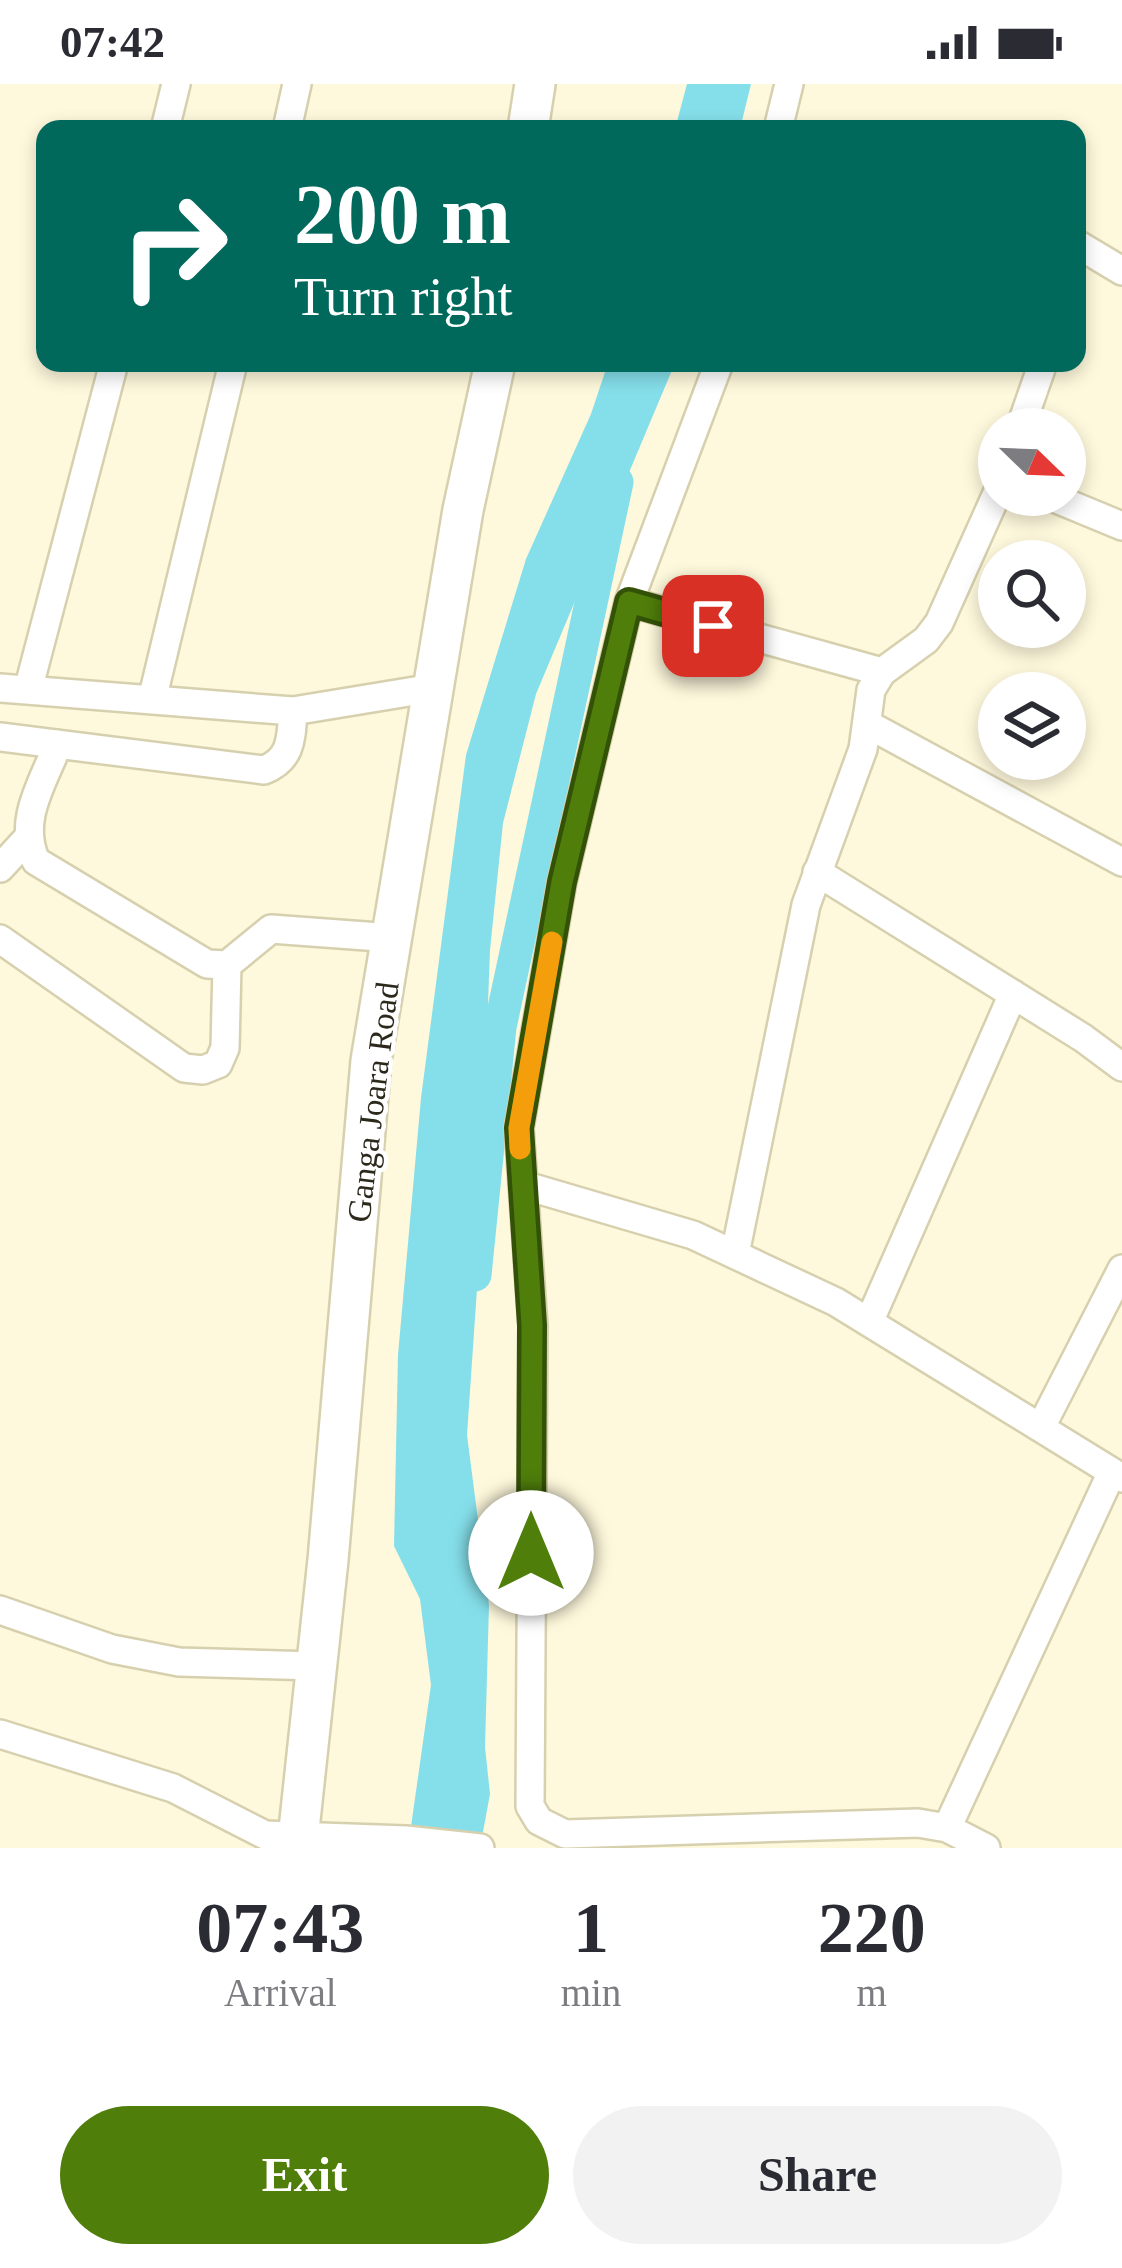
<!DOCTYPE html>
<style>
:root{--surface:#fff;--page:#f2f2f3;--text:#2b2b33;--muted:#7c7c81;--accent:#4f7e0b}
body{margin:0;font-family:"Times New Roman",serif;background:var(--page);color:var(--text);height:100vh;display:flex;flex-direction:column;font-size:45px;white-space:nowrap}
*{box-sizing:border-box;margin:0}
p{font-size:39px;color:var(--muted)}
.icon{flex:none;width:66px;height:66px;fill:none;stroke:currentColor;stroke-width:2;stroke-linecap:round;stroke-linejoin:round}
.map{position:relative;height:1764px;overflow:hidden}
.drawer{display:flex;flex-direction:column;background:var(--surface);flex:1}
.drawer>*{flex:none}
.top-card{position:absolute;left:36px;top:36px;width:1050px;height:252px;border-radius:24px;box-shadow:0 6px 18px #0003;background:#00695c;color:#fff;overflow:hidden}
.needle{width:78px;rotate:113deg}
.fabs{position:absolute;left:978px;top:324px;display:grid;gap:24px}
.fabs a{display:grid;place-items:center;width:108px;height:108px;border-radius:50%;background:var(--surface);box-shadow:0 6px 18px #0003;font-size:60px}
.pin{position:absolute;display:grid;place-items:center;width:102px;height:102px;color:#fff;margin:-51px;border-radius:24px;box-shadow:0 6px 18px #0006}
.me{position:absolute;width:132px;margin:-66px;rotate:0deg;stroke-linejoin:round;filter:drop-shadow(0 0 9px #0008)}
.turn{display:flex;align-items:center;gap:42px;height:252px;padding:0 60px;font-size:54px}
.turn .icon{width:156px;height:156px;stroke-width:2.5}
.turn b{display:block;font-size:84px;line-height:102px}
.eta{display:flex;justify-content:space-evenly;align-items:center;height:204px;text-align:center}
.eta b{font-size:72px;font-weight:700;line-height:84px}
.primary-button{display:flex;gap:24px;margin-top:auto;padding:24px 60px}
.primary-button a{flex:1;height:138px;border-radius:72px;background:var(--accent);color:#fff;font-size:48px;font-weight:700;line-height:138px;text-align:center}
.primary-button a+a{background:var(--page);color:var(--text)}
.status{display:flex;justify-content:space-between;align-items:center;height:84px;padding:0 60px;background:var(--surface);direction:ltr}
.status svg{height:33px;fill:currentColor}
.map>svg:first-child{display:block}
.water{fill:#85dfea}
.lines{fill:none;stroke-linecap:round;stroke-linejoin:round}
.canal{stroke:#85dfea;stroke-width:33}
.street-casing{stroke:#d7d0ae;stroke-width:32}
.secondary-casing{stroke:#d7d0ae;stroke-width:44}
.street{stroke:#fff;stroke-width:27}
.secondary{stroke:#fff;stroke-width:39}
.route-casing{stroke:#335207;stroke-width:30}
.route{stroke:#4f7e0b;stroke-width:21}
.slow{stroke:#f59e0b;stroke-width:21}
.labels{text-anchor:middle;stroke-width:9;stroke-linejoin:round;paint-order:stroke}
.street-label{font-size:33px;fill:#2c291c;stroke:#fff}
</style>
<div class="status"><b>07:42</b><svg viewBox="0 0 49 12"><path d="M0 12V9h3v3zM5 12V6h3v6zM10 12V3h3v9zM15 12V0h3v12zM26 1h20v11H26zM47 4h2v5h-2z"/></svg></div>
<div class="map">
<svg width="1122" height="1764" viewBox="0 0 1122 1764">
<rect width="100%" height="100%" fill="#fef8dc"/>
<path class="water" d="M687,0H751L740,45H675Z
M608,279H675L536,610L503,739L490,866L478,1190L467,1351L489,1521L485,1663L490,1710L480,1764H408L431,1601L420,1515L394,1462L398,1271L421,1014L466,671L526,475L591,330Z"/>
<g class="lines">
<path class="canal" d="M475,1191L500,943L617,398"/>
<defs>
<path id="street" d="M165,45L176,0
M287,45L297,0
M778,45L789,0
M1077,160L1122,187
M719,279L629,518L562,798L519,1044L533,1242L530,1722L539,1737L565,1750L918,1739L947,1744L986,1764
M1020,345L1043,279
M1047,411L1122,442
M629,518L882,588
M0,604L293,627L433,604
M28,606L114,279
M152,616L233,279
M869,641L1122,778
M0,653L264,686C292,675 291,654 293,627
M58,660C43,699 17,736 36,777L207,880L227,881L271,845L393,854
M0,784L26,756
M817,788L1083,954L1122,983
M0,855L184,984L203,986L218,980L225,964L227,881
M523,1101L693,1151L836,1218L1122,1394
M735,1170L806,821L863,665L871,606L882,588L926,556L939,539L999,405
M870,1236L1013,910
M1041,1343L1122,1185
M0,1526L112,1565L179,1578L317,1582
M0,1650L173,1704L265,1751L406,1756L480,1764
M947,1744L1112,1388"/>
<path id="secondary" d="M528,45L535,0
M297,1764L328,1476L371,977L463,426L495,279"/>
</defs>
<use href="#street" class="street-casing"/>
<use href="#secondary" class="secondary-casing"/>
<use href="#street" class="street"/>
<use href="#secondary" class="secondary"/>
</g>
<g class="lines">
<defs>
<path id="route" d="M531,1469L532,1241L519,1044L562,798L629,518L713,542"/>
</defs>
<use href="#route" class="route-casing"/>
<use href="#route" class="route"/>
<path class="slow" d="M520,1065L519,1044L552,858"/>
</g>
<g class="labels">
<g class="street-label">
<text transform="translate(372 1018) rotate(-83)" y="12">Ganga Joara Road</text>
</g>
</g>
</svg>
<div class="fabs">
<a><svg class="needle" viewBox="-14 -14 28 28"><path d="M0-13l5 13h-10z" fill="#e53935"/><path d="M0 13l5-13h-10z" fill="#7c7c81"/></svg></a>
<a><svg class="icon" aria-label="search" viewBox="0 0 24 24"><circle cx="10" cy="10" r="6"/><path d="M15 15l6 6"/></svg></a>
<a><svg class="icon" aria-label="layers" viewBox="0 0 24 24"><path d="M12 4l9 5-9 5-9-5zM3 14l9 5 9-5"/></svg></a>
</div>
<div class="pin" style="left:713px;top:542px;background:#d93025"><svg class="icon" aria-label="arrive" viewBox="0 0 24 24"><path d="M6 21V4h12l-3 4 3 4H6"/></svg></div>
<svg class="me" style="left:531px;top:1469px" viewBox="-20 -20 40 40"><circle r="19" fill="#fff"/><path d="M0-13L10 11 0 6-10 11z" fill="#4f7e0b"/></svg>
<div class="top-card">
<div class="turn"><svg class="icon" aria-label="right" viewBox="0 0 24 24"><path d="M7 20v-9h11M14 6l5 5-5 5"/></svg><div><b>200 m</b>Turn right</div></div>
</div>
</div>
<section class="drawer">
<div class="eta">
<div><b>07:43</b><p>Arrival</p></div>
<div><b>1</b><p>min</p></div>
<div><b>220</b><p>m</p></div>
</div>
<div class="primary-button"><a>Exit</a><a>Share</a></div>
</section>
